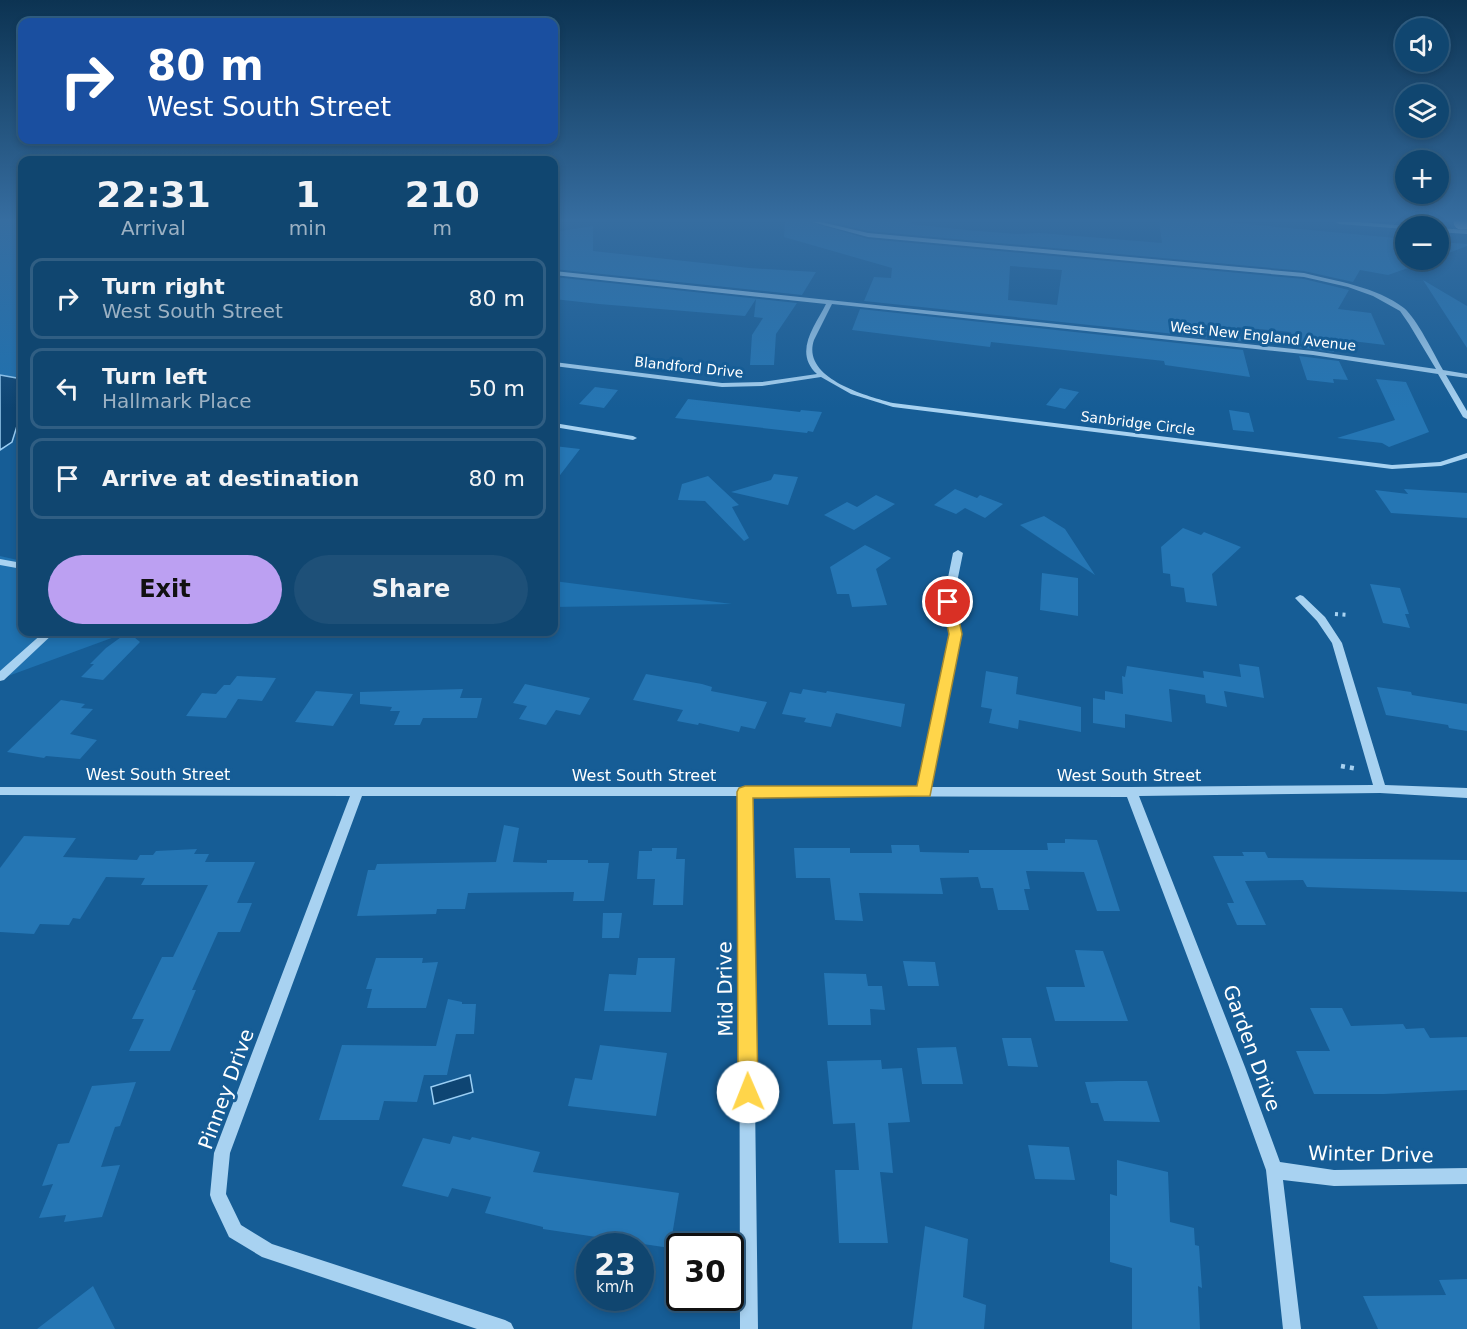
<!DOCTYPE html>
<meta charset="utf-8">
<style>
:root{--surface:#104670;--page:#1e5078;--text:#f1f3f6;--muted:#9cb1c3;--line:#305e83;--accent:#bca0f2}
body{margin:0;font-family:"DejaVu Sans",sans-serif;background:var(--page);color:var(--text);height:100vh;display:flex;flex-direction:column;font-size:22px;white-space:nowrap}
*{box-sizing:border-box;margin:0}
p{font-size:20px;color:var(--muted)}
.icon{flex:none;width:33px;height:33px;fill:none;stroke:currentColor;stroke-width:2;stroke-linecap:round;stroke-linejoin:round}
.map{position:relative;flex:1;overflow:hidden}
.sheet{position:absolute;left:18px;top:156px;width:540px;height:480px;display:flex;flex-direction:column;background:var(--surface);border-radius:12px;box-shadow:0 3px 9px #0003,0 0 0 2px var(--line)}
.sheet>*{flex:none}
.hud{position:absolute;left:18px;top:18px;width:540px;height:126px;border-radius:12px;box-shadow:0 3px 9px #0003,0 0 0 2px var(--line);background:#1a4fa0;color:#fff;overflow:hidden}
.buttons{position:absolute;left:1395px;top:18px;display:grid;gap:12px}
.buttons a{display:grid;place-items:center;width:54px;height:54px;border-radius:50%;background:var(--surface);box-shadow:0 3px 9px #0003,0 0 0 2px var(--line);font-size:30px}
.speed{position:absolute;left:576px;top:1233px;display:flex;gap:12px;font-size:30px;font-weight:700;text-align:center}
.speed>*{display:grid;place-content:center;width:78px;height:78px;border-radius:50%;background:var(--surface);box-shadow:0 3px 9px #0003,0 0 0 2px var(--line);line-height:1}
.speed small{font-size:15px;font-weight:400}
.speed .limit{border:3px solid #111;border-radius:9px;background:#fff;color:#111}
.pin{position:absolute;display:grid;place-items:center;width:51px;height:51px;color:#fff;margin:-26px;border:3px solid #fff;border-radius:50%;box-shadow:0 2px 6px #0007}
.me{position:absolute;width:66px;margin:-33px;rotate:359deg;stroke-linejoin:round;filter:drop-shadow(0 0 4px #0008)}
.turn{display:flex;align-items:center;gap:21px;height:126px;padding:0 30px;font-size:27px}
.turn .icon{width:78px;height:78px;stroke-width:2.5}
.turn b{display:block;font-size:42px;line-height:51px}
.eta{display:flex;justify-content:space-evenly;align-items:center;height:102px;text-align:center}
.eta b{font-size:36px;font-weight:800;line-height:42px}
.action{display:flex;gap:12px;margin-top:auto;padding:12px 30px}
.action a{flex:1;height:69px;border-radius:36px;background:var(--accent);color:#111;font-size:24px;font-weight:800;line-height:69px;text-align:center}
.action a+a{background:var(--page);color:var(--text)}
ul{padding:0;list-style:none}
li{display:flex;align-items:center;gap:18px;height:81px;margin:0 12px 9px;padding:0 18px;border:3px solid var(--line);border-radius:12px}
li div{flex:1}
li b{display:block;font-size:22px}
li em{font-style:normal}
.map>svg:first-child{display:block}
.green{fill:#1f71af}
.water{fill:#0e4573;stroke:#9acef4;stroke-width:1.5}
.building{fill:#2576b4;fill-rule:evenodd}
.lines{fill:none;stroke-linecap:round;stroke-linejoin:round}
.path-far1{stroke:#a8d2f1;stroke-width:4;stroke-dasharray:3 4.5;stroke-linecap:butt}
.path{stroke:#a8d2f1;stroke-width:4.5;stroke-dasharray:4 5;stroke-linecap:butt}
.minor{fill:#a8d2f1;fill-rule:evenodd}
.major{stroke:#f2f9ff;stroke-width:15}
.route{fill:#ffd54a;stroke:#a68a30;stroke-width:1.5}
.labels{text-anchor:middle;stroke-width:6;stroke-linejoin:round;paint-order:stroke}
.far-street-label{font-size:14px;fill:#fff;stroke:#165d96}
.street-label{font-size:16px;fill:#fff;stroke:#165d96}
.near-street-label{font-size:20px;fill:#fff;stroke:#165d96}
</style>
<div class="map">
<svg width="1467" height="1329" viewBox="0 0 1467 1329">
<rect width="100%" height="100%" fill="#165d96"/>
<path class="green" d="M0,222H22V379L0,375Z
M0,556L22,561V632H128L0,679Z
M554,581L732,604L554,607Z"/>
<path class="water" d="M0,375L22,379V410L12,442L0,450Z
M470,1075L473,1092L434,1104L431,1087Z"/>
<path class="building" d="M785,222H810L868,239L1304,279L1349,290L1338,309L1371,313L1385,345L1327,338L1334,352L1296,347L1291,332L1237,327L1241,341L864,301L874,277L891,278L892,268L784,237ZM1010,266L1062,270L1057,305L1008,300Z
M831,222H912L911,224L966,230L1016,234L1040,233L1162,243L1159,222H1226L1406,239V260H1431L1388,275L1360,270L1353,282L1304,271L868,231Z
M593,226V251L749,268L816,272L802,295L554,269V232Z
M1438,242L1467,244V246L1438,257Z
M554,277L797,303L776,334L774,365H750L752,335L763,318L754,317L756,299L745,316L599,304L554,299Z
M1423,280L1467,306V348Z
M860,309L1243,350L1250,377L1165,365L1164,361L991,342L990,347L852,330Z
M1299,356L1339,361L1348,380L1333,379L1334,383L1307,380Z
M1376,379L1406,382L1429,432L1389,447L1382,443L1337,438L1395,420Z
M595,387L618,390L604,408L579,404Z
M1060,388L1079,392L1065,409L1046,405Z
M688,399L800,412L801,410L822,412L813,432L808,431L807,433L675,418Z
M1229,410L1249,413L1254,432L1233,430Z
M554,446L580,449L554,483Z
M774,474L798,477L788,505L731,492L771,480Z
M708,476L739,505L732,507L749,538L744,541L705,501L678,500L682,484Z
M955,489L977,498L980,495L1003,504L985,518L965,508L956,514L934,505Z
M1404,489L1467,493V518L1391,513L1375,490L1408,494Z
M876,495L895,504L854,530L824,515L847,502L857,507Z
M1044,516L1065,529L1095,575L1020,525Z
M1183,528L1201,535L1204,532L1241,547L1212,574L1217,606L1186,602L1184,588L1171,586L1170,574L1163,573L1161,547Z
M865,545L891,558L876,569L887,605L852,607L849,594H837L830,567Z
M1042,573L1078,578V616L1040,610Z
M1370,584L1400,588L1409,614H1405L1410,628L1383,623Z
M128,632L140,642L103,680L81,677L94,664H90L106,648Z
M1239,664L1259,667L1264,698L1224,691L1227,707L1206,703L1205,695L1169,689L1172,722L1125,714V728L1093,723V698L1105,700V691L1123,694L1122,676L1125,677L1127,666L1204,678L1203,671L1241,677Z
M986,671L1018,677L1016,694L1081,707V732L1019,720L1018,729L989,723L992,709L981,707Z
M646,674L702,684L712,687L711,691L767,702L755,729L741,726L739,732L699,723L698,725L677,721L683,710L633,700Z
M237,676L276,678L262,701L238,699L226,718L186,716L202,693L216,694L224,685H230Z
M525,684L590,698L580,715L556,710L546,725L519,719L527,706L513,703Z
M1377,687L1411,692L1412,695L1467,704V731L1449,728L1448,725L1386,715Z
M463,689L460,698H482L477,718H423L420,725H394L400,711H390L392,707L360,704V692Z
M803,689L826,693L827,691L905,704L901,727L836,713L831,727L804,722L806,718L782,714L790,692L801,694Z
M316,691L353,694L333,726L295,722Z
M61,700L85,704L81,708L93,709L70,734L97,740L80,759L46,756L44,758L7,752Z
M504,825L519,828L513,862L547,863V860H588V863H609L604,901H573L574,892L468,893L465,909H437L436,914L357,916L368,870H375L377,864L496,862Z
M24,836L76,838L63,857L137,860L140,855H153L156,851L197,849L194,854H209L205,862H255L237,903H252L240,932H218L192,990H196L170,1051H129L144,1019H132L162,957H173L208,885H141L145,878L106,877L80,919L73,918L69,925L40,924L34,934L0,932V868Z
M1065,839L1097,840L1120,911H1097L1084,872L1026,871L1030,889H1024L1029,910H998L993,888H981L978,877L940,878L943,894L859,893L863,921L835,920L830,878H796L794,848H850V853H892L891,845H919L920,852L969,853V850H1048L1047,843H1065Z
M652,848H677L676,859H685L683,905H653L655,879H637L639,851H652Z
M1242,852H1265L1268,858L1467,860V892L1307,887L1303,880L1245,881L1266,925H1237L1227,903H1234L1213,856H1244Z
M603,913H622L619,938H602Z
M1075,950L1103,951L1128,1021H1055L1046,987H1085Z
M376,958H423L422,963L438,962L426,1008H367L372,989H366Z
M638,958H675L671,1012L604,1011L609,974L636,975Z
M903,961L935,962L939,986H908Z
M824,973L866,974L868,986H882L885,1010L870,1009L871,1025H828Z
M448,999L462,1002V1004H476L474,1034H456L447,1075H424L417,1102L384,1101L379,1120H319L342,1045L436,1046Z
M1310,1008H1342L1351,1026L1403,1024L1406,1029L1424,1028L1430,1038L1467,1037V1090L1384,1094H1314L1296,1051H1330Z
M1002,1038H1031L1038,1067L1008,1066Z
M600,1045L667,1053L656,1116L568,1106L575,1078L592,1080Z
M956,1047L963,1084H922L917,1048Z
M881,1060L882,1069L902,1068L910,1122L888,1123L893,1173L880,1172L888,1243H839L835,1170H859L855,1123L833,1124L827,1061Z
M1118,1081H1147L1160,1122L1104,1121L1098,1103H1091L1085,1082Z
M136,1082L120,1126L115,1127L101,1167L120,1165L102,1217L64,1222L66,1215L39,1218L53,1184L42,1186L58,1144L69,1143L92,1086Z
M453,1136L470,1140L472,1137L540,1152L533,1172L679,1193L670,1248L543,1229V1227L485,1213L491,1197L452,1188L448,1197L402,1186L423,1138L450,1144Z
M1028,1145L1069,1147L1075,1180L1035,1179Z
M1117,1160L1168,1172L1170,1222L1194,1228L1195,1245L1199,1246L1202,1288L1198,1286L1200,1329H1132V1268L1110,1262V1194L1117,1196Z
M925,1226L968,1239L963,1297L986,1305L984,1329H912Z
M1467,1279V1329H1378L1363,1296L1446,1295L1439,1280Z
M93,1286L115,1329H37Z"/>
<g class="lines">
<path class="path-far1" d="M1335,614L1349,615"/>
<path class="path" d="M1341,766L1358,769"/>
<path class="minor" d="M812,222H821L868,233L1304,273C1336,281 1377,287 1404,308C1417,319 1434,354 1443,370L1467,374V378L1446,375L1467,411V419L1463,417L1438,374L1313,355L832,304L814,340C801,378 866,396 893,403L1392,465L1440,462L1467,453V458L1441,466L1392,469L893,407L851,394L821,377L762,386L722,387L554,366V362L722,383L762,382L817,374C793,352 815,326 826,304L554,275V271L1313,351L1436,369L1409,324L1400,311L1373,296L1348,287L1304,277L868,237Z
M1336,222H1359L1408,226H1406V229L1339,224Z
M1438,228L1467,230V234L1438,232Z
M554,423L633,436L637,438L633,440L554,427Z
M958,550L963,553L953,602L960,634L931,787H1131L1373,785L1332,643L1317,621L1295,598L1300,595L1303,596L1325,617L1342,643L1385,785L1467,788V798L1380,793L1139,796L1245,1067L1280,1162L1334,1170L1467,1168V1184L1334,1186L1283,1180L1301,1329H1283L1266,1170L1229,1067L1127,797L751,796L758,1329H740L739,796H362L230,1153L226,1194L241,1225L272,1244L505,1320L511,1323L514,1329H477L262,1257L229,1237L212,1201L210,1195L214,1153L350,796L0,795V787H919L950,634L943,602L953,553Z
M0,559L22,563V569L0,565Z
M44,632H55L4,680L0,681V671Z"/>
<path class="major" d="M1461,222H1467"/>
</g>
<linearGradient id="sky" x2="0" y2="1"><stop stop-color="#0c3352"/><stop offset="0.54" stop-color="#366da0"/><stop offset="1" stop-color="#366da0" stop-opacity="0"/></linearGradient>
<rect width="1467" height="408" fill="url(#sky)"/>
<path class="route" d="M948,598L955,602L962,634L930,796L753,798L758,1092L755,1099L748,1102L741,1099L738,1092L737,792L739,788L745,786H917L949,634L942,602Z"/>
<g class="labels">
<g class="far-street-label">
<text transform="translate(1263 336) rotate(6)" y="5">West New England Avenue</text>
<text transform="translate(689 367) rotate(6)" y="5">Blandford Drive</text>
<text transform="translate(1138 423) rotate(7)" y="5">Sanbridge Circle</text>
</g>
<g class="street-label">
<text x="158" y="780">West South Street</text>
<text x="644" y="781">West South Street</text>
<text x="1129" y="781">West South Street</text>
</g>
<g class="near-street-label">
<text transform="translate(725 989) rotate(-91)" y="7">Mid Drive</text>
<text transform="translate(1252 1048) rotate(70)" y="7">Garden Drive</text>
<text transform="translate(226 1089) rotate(-70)" y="7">Pinney Drive</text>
<text transform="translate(1371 1154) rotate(1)" y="7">Winter Drive</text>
</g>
</g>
</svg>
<div class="buttons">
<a><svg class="icon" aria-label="sound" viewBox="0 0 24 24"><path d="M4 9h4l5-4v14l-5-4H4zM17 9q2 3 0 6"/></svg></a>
<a><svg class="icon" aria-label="layers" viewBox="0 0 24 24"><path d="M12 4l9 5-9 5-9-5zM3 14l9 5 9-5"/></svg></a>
<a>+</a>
<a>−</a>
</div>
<div class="speed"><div>23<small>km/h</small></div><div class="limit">30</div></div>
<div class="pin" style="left:948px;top:602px;background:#d93025"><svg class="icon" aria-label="arrive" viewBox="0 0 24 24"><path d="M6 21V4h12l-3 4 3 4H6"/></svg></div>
<svg class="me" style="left:748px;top:1092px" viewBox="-20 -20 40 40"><circle r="19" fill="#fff"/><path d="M0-13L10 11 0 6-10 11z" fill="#ffd54a"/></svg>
<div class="hud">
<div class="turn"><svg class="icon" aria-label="right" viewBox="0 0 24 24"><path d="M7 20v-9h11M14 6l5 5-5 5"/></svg><div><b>80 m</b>West South Street</div></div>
</div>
<section class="sheet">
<div class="eta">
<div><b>22:31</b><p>Arrival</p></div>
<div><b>1</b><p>min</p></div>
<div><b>210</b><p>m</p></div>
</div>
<ul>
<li><svg class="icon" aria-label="right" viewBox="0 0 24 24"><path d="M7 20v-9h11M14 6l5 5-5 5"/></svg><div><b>Turn right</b><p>West South Street</p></div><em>80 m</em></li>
<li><svg class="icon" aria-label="left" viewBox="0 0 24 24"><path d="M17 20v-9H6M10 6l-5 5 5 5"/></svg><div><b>Turn left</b><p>Hallmark Place</p></div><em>50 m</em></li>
<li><svg class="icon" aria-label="arrive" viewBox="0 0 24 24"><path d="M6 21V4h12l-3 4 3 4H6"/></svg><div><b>Arrive at destination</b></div><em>80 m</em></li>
</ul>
<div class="action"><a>Exit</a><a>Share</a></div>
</section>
</div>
